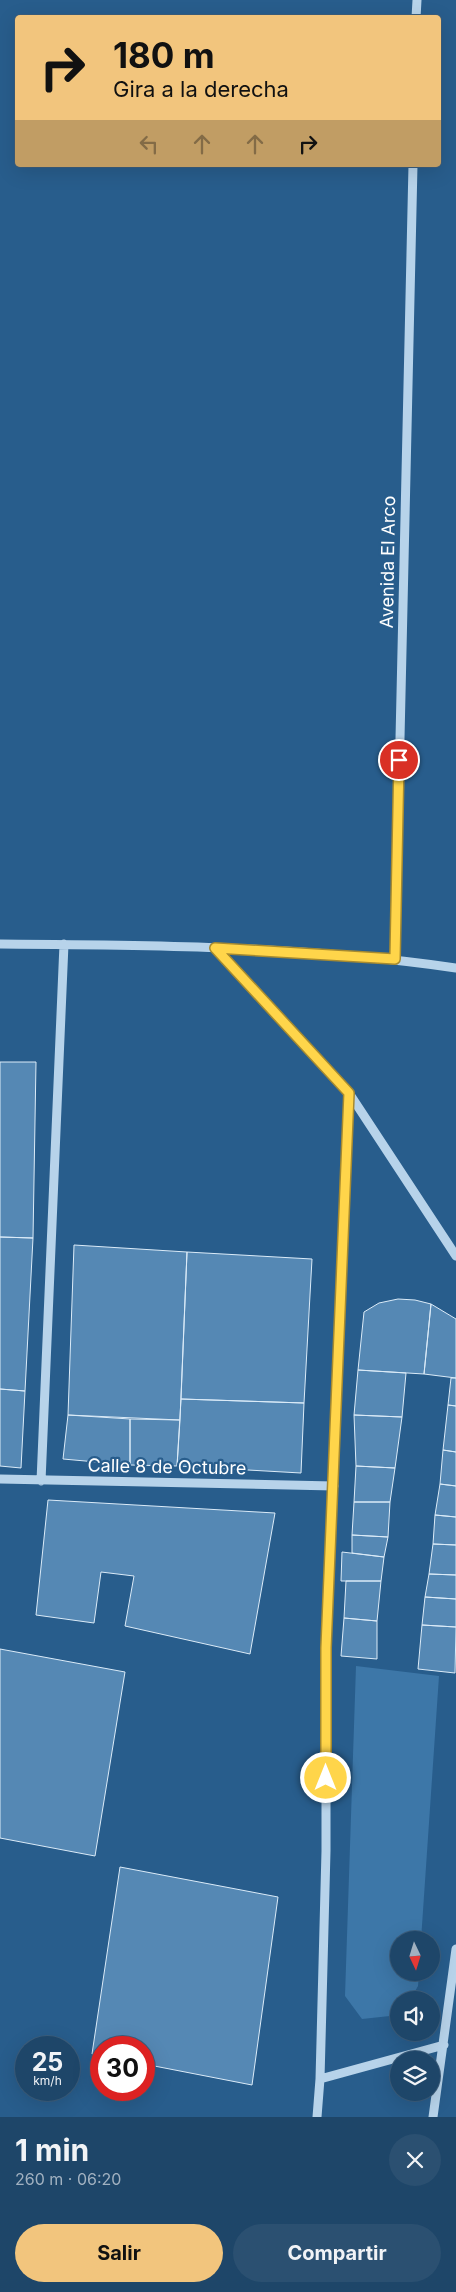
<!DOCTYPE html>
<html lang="es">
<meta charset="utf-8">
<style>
:root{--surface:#1e4669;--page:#2b5071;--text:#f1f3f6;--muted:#a1b1c0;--line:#3c5e7d;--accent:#f2c57d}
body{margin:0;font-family:Inter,sans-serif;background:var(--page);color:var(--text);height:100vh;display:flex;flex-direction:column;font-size:19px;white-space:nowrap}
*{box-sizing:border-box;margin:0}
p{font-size:16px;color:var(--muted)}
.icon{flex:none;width:28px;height:28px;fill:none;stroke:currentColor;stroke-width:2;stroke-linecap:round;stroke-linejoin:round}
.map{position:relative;height:2117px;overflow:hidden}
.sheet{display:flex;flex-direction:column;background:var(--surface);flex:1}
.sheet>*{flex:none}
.top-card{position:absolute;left:15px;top:15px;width:426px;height:152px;border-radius:5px;box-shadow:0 5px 20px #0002,0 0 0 1px var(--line);background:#f2c57d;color:#111;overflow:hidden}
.needle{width:32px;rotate:176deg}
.tools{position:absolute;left:390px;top:1931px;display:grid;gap:10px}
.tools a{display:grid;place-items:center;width:50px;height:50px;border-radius:50%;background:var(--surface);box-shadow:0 5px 20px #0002,0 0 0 1px var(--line);font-size:25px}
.speed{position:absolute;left:15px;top:2036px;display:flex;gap:10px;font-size:25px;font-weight:700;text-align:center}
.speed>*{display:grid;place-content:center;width:65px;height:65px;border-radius:50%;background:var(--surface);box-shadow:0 5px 20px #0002,0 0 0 1px var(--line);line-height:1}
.speed small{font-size:12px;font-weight:400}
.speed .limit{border:8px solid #d22;background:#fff;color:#111}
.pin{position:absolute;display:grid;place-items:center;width:42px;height:42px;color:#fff;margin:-21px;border:2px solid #fff;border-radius:50%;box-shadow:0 1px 5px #0007}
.me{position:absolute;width:55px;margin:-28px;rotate:0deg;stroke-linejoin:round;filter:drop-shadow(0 0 4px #0008)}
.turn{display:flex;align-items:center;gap:18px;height:105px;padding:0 15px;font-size:22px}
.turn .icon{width:65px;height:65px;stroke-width:2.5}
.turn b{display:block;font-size:35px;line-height:42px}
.lanes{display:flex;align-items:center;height:48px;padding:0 15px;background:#0003;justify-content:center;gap:25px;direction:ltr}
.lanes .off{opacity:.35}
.round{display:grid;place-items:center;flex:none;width:52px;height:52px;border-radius:26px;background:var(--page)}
.summary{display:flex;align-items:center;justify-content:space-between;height:85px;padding:0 15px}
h1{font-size:30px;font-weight:700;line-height:38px}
.action{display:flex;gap:10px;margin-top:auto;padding:10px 15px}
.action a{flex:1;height:58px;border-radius:30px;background:var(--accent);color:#111;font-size:20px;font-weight:700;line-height:58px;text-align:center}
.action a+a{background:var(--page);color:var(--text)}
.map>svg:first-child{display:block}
.garden{fill:#3d77a8}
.building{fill:#5588b4;stroke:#dbebf8}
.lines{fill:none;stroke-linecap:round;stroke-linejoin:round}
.minor{stroke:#b7d3ea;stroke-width:9}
.route-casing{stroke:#a68a30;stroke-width:12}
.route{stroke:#ffd54a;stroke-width:9}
.labels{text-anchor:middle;stroke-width:4.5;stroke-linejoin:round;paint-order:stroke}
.street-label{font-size:18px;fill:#fff;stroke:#285d8c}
</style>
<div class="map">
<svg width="456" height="2117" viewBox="0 0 456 2117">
<rect width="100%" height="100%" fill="#285d8c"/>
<path class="garden" d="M356,1666L439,1676L421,1940H399V1972L419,1973L418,1986L410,2000H399V2015L362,2019L345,1996Z"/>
<path class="building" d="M0,1062H36L33,1238L0,1237Z
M0,1237L33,1238L25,1391L0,1389Z
M74,1245L187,1252L180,1420L68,1415Z
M187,1252L312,1259L304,1403L181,1399Z
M398,1299L415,1300L431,1304L424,1374L358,1370L364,1312L379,1303Z
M431,1304L456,1319V1378L424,1374Z
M358,1370L406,1373L402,1417L354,1415Z
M451,1378H456V1406L448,1405Z
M0,1389L25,1391L21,1468L0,1466Z
M181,1399L304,1403L301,1473L177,1466Z
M448,1405L456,1406V1452L443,1450Z
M68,1415L130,1419V1465L63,1459Z
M354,1415L402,1417L395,1468L356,1466Z
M130,1419L180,1420L177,1466L130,1465Z
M443,1450L456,1452V1486L440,1484Z
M356,1466L395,1468L390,1502H354Z
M440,1484L456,1486V1517L435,1515Z
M48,1500L275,1513L250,1654L125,1626L134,1576L101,1572L94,1623L36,1615Z
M354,1502H390L388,1537L352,1535Z
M435,1515L456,1517V1545L433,1544Z
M352,1535L388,1537L384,1557L352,1553Z
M433,1544L456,1545V1575L429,1574Z
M342,1552L384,1557L381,1581H341Z
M429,1574L456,1575V1599L425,1597Z
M346,1581H381L377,1621L344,1618Z
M425,1597L456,1599V1627L422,1625Z
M344,1618L377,1621V1659L341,1656Z
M422,1625L456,1627L455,1673L418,1669Z
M0,1649L125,1672L95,1856L0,1838Z
M120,1867L278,1897L252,2085L144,2064V2048H101V2056L92,2054Z"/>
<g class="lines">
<path class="minor" d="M416,18L417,0
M0,944C152,945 306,946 456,968
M215,948L349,1093L456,1256
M395,959L413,165
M0,1479L334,1486
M41,1481L64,944
M320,2079L444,2045
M317,2117L320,2079L326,1851V1648L349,1093
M433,2117L456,1949"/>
</g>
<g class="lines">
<defs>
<path id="route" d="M326,1778V1648L349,1093L215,948L395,959L399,760"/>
</defs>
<use href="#route" class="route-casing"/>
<use href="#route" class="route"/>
</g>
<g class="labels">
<g class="street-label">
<text transform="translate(388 562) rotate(-89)" y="6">Avenida El Arco</text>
<text transform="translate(167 1467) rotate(1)" y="6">Calle 8 de Octubre</text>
</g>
</g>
</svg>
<div class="tools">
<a><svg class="needle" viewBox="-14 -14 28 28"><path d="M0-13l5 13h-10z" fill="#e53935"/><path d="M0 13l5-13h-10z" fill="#a1b1c0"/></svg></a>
<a><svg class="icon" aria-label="sound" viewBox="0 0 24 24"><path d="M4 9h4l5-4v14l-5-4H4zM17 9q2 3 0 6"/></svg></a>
<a><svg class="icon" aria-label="layers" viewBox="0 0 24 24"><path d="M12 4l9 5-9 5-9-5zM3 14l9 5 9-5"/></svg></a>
</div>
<div class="speed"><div>25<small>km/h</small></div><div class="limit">30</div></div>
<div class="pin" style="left:399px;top:760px;background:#d93025"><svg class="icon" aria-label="arrive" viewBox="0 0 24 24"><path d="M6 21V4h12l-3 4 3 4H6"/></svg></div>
<svg class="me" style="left:326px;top:1778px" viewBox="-20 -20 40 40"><circle r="17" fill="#ffd54a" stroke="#fff" stroke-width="3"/><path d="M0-11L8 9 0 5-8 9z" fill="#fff"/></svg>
<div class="top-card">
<div class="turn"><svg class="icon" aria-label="right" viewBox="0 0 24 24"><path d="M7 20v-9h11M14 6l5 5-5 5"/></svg><div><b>180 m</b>Gira a la derecha</div></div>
<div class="lanes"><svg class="icon off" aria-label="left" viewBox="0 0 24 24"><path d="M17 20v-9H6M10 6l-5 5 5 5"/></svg><svg class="icon off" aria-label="ahead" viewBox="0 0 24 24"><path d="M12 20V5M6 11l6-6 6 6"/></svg><svg class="icon off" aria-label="ahead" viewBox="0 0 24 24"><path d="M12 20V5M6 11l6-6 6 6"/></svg><svg class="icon" aria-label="right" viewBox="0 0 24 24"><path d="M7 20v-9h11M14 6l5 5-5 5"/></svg></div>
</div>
</div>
<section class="sheet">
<div class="summary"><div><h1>1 min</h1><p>260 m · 06:20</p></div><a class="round"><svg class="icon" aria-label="close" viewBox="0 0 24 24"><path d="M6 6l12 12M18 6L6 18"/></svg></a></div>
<div class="action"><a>Salir</a><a>Compartir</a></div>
</section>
